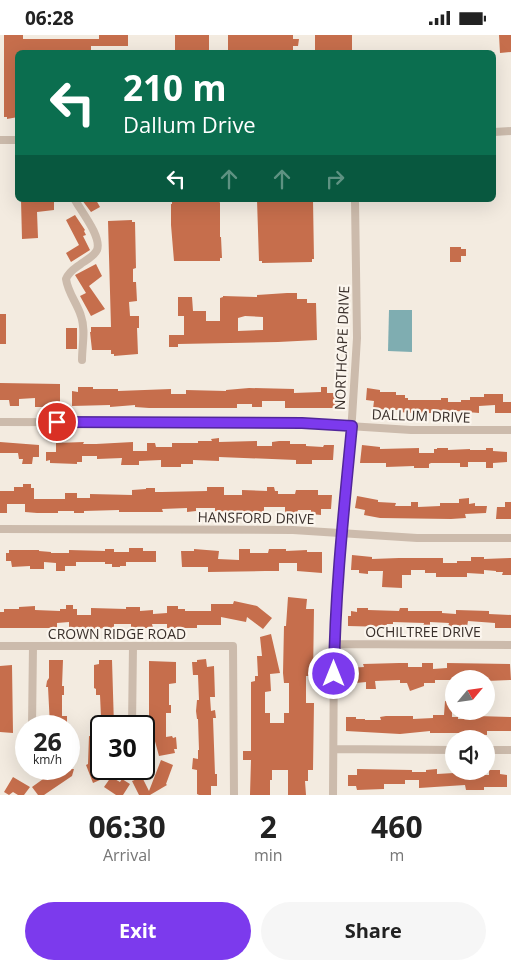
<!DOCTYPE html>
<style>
:root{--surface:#fff;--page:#f6f6f6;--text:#222;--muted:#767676;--accent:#7c3aed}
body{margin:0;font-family:"Open Sans",sans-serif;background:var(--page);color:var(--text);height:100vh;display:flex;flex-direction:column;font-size:19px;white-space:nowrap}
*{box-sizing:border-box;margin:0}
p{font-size:16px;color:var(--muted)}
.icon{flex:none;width:28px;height:28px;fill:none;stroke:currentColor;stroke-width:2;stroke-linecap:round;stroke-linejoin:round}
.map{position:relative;height:760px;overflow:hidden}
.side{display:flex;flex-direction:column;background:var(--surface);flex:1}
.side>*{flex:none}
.hud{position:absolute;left:15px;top:15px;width:481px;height:152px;border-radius:8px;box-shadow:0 5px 20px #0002;background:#0b6e4f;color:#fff;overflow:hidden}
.needle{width:32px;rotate:61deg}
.buttons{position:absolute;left:445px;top:635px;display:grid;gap:10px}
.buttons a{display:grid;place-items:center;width:50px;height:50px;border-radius:50%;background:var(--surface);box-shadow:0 5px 20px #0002;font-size:25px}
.speed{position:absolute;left:15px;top:680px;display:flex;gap:10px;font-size:25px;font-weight:700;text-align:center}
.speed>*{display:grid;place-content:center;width:65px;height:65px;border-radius:50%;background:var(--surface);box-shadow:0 5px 20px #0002;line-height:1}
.speed small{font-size:12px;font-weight:400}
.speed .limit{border:2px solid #111;border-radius:8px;background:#fff;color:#111}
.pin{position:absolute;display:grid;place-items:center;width:42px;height:42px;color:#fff;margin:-21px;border:2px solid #fff;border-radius:50%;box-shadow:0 1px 5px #0007}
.me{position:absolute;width:55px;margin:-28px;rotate:0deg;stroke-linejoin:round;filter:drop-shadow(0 0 4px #0008)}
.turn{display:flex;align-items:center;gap:18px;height:105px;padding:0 25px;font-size:22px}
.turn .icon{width:65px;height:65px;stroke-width:2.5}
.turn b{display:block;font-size:35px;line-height:42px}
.lanes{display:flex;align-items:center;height:48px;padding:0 25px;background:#0003;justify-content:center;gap:25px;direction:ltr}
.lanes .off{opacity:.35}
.eta{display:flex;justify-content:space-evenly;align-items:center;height:85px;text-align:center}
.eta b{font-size:30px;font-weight:700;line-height:35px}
.primary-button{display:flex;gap:10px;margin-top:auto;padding:10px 25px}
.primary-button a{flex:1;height:58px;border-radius:30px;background:var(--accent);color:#fff;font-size:20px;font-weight:700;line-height:58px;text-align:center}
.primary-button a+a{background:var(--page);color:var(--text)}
.status{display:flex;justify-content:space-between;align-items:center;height:35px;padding:0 25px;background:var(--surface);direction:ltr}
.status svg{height:14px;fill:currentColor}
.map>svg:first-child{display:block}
.water{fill:#7fadb1}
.building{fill:#c66e4c;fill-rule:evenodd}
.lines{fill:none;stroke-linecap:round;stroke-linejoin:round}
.street{stroke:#ccbbac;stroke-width:8}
.route-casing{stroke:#51269a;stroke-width:12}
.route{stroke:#7c3aed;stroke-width:9}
.labels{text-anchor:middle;stroke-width:4.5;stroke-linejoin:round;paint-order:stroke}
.street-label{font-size:14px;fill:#3a302b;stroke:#fbf5ed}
</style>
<div class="status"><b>06:28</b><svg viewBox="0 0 49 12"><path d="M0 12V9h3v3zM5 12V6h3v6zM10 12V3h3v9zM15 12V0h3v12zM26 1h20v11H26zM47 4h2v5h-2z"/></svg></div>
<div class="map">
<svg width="511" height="760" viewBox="0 0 511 760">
<rect width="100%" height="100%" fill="#f3ebe0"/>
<path class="water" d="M389,275H412V317L388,316Z"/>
<path class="building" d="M4,0H23V4H99V0H128V11H91V18H18V82L7,84V82H4Z
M175,0H209V18H175Z
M228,0H293V4H299L298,11H293V18H228Z
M315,0H352V16H315Z
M499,0H511V17L500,18Z
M21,165H54V175L37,177L38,203L22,204Z
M82,165H96L100,172L91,177Z
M219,165L220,168V202H221L222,223H220V226H174L171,190V169H172V166Z
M257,165H313L314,224H312V227L262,228V226H259Z
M75,180L85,195L84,196L86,200L83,201L90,215L71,227L66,218L79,210L66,185Z
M132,185V187H135L136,233L133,234V247H136L137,266L129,267L130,281H139V293H137L138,319L114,321V319H111V315H92L90,297H91V292H111L108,186Z
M450,212H461V214H466V221H461V227H450Z
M96,229L102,241L89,251L105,274L91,281L80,261L86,258L75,240Z
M287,258H297V264H307V268H316L317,305L278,307L178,309V312H169V300H184V281H178V262H192L193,276H206V286H220V263L223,262V261L257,262V260ZM245,281L263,282V295L238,296V283Z
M0,279H6V309H0Z
M66,293H77V314H66Z
M0,348L60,349V372H35V363L19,364V371H10L9,365H0Z
M78,352H93V354H118V356L171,354V359H186V355L226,356V355L249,353L294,354V358L321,357V352H327V358H339L338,373H285V366H262V372H252V369H237V373H149L135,372V370L110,372V370L72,371V356L78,357Z
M367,353L380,355V357H396V360H405V363H408V365H441V363H448V367H461V365H470V362H484V359H503V367H511V378H495V370L479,371V378L456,376V378H414L398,377V375L373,374L374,366L366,365Z
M219,403V407L257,406V411H272V407L279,406H290V409H306V411L323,412L324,410H334L333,425H312V429H296V425L219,422V426L193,425V429H181V432H161V425L139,426V430H121L122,423L97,424V421H82V427H77V429L50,428V425L46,426V417H56V408L84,407L83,409H96L133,407V416H147V408H155L156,412H172V408H198V406H212L211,404Z
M0,407L39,410V422H33L32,429H22L23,424H19L18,418H0Z
M362,410L380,412V414L419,413V418H434V414H437V413H448V415L470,414V415H486V413H493V416L507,417V427L493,428V433H486V427H468V432H460V428H431L429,429V433H414V431L386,432V428H360Z
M23,449H31V453H34V464H65V458H77V463H90V459L132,460V455L146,454V453H155V457H162L207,456V452H224V460H242V455L267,456V452H274L275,456H278V459H295L296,455H318V460H332L331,474H321V480L311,479V475H298L297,478H285V472H264V478L215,476V473H196V476L187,477V473L162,474L163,477H119V475L84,476V478H74V476H58V478H37L25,477V469H7V478H0V456H14V452H23Z
M357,461L378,465V467L396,468L395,471H411V467H418V472L440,471V468H459V464L469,463V469L475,468V471H487L486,478L465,479L466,483L451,484L380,483L364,480L365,475L355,473Z
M505,467H511V484H496L497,472H505Z
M129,513H143V516H156V527H126V531H120V532H112V529H105V527H76V531H65V536H56V528L44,527V534H30V531L12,532L11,526H6V518H9V515H39V516L51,517V518H69V515L105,516V514H114V517H129Z
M194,514L219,516L218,524L239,525V514H250V518H268L269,514H286V516L307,515V517H322V538L297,536V528H279V536H265L208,537V532H182L181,516H194Z
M352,520L372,522V524L399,523H443V528H457V526H471V522H484V524L511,523V540H502L503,537H496V536L484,535V539L467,538V542H436V538H425V535H411V540H402V553L382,552L383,536H368V539L359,538V535H351Z
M288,562L307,564L306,574H314L313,641H306V668H314L313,735H308V746H305L306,760H288V735H272V745H270V760H250L251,725H243V716H251V647L255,646V641H258L257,621H262L260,602L271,599L280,638L270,639L271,656L265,657V678H270V688H284V678H289V648H284L283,638L284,591H286Z
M234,566L257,571L272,583L263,594L247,582L246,587L221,582V590H197V593H167V589H152L153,593H131V589H114V593L82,594V592L69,593V587L57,588V593H0V577H4V574H19V572L35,571V575L60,576V574H66V570H73V574H77V580H91V573L126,574V572H140V576L153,575V579L167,578V571H178V574H185V576H211V569H233Z
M357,573H368V575L399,576L400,573H408V576H442V578L456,579V575L489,576V579L511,580V593H495V588L468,586L467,592L457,591V592H448L449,588L430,587V593H423L424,588L393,587V589H387V592L348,591V581H351V576L357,577Z
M206,624L207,632L214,631L215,662H210L211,676L215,675L216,683H213L215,739H217V751H211V760H199L197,759V735L192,734L193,723L198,724V715H199L198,684H197L196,676L197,665H199L198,640H193L192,627H197V625Z
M49,625H63L62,651H64V660H62V681H67V691H50L48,652H46L47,646L49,643Z
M99,625H112L114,691H96V682H101L100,660H96V654L94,653V630L99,629Z
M149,626L176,627V648L169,649V670H171V678H166V702L172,701L173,703L176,702L177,714H174L175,718L159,721L153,699H149Z
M399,628H408V632H422V628H433V634L447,633V628L510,629L511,645L486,646V644H474V641L455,640L454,645H435V648H424V651L410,656L407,648H400V645L375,646L376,654H366V647L356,648L355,642H348V633L364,632L363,629Z
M12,630L13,698L0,697V631Z
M445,666L452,667V682H458V684H477V681L511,682V696H487V700L468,699V698H430V696L400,699L346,696V682H356V684H365V685H381L380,682L386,681H413V684L433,683V680H444Z
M89,701L101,702V734H106L109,741L93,748L86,730L88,729Z
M161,725L173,730L166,749L167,750L150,760H139L132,746L142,742L149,756Z
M57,734H74L72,741L44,760H38L32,752Z
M357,734L412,735V737H426V735L437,734V739L454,738V736H476V740H489V735H500V739L507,740V752H484V755H466L465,750L419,753V745H405V749H384V754L357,755L356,751H348V740H357Z
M13,742L30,752L24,760H18L13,757L9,760L4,757Z
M111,742L120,747L122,744L130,749L123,760H116L104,752Z"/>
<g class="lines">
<path class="street" d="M494,97L511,96
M0,105H18
M75,165C81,176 102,202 97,215C94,221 88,224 82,228C76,233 69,236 66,244C68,258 77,268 81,281C86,295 82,310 82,325
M0,387L302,388L411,395H511
M0,494L293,495L417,503H511
M334,609L511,610
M0,611H233L234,760
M32,691L33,611
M132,691L133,611
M334,714L454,715
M486,715H511
M333,760L334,609L341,498L352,383L357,303L355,165"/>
</g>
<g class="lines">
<defs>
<path id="route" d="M57,387L302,388L352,391C344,474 335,556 334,639"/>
</defs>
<use href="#route" class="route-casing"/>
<use href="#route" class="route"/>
</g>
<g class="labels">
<g class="street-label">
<text transform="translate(342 313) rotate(-88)" y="5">NORTHCAPE DRIVE</text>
<text transform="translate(421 381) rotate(2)" y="5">DALLUM DRIVE</text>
<text transform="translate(256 483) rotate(1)" y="5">HANSFORD DRIVE</text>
<text x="423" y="602">OCHILTREE DRIVE</text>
<text x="117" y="604">CROWN RIDGE ROAD</text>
</g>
</g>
</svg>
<div class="buttons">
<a><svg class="needle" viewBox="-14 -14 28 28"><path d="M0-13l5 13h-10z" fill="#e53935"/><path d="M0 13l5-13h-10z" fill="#767676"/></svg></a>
<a><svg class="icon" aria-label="sound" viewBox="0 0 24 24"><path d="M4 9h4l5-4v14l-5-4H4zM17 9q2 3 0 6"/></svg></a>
</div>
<div class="speed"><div>26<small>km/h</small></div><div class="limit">30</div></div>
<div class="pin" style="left:57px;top:387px;background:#d93025"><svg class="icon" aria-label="arrive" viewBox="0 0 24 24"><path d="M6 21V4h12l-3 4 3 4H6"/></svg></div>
<svg class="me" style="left:334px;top:639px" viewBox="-20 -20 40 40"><circle r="17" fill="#7c3aed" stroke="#fff" stroke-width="3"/><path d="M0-11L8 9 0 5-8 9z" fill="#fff"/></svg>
<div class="hud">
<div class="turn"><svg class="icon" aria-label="left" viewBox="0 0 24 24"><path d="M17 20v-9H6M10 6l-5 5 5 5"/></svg><div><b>210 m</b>Dallum Drive</div></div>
<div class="lanes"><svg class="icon" aria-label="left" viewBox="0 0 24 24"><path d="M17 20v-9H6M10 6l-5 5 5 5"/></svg><svg class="icon off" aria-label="ahead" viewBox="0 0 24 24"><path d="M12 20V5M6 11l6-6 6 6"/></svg><svg class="icon off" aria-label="ahead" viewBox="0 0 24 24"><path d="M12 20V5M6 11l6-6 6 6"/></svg><svg class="icon off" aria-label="right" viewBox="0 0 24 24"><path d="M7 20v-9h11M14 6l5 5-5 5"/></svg></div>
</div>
</div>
<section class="side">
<div class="eta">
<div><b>06:30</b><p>Arrival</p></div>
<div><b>2</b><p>min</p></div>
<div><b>460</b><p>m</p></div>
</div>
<div class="primary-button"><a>Exit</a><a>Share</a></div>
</section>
